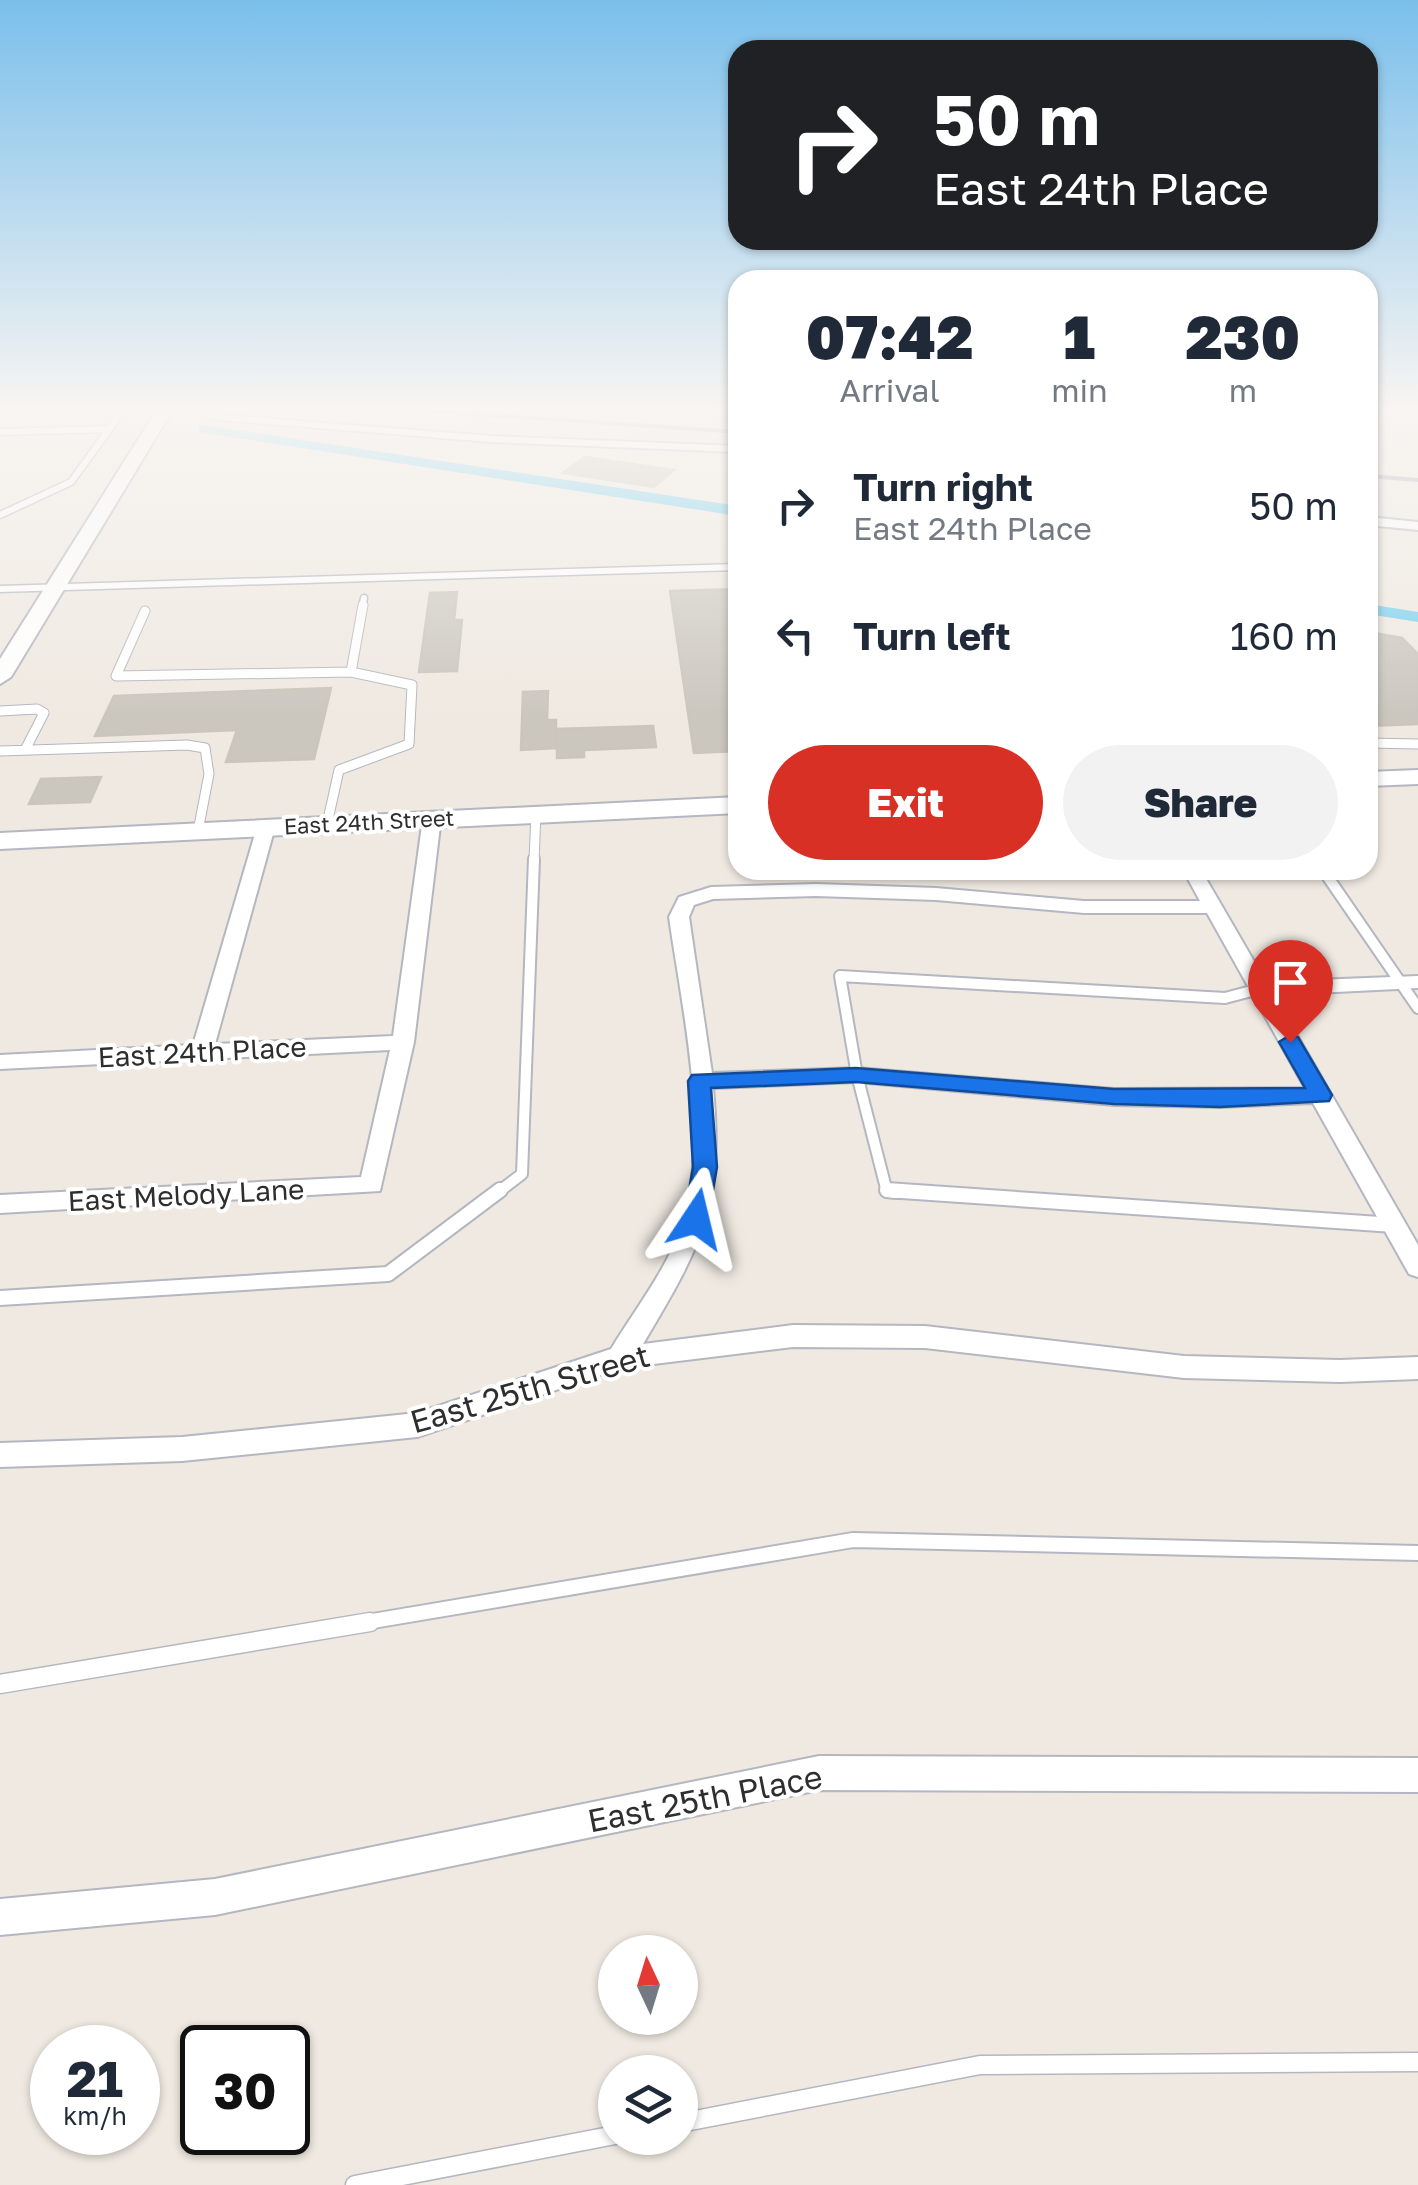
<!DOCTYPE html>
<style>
:root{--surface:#fff;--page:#f2f2f3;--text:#1f2937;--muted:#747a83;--accent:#d93025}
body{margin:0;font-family:"Golos Text",sans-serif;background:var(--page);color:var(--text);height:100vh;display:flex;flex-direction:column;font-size:38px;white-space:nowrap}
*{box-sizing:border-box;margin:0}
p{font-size:32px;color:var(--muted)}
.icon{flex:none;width:55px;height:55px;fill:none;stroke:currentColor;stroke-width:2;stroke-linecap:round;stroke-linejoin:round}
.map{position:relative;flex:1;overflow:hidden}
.sheet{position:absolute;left:728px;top:270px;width:650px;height:610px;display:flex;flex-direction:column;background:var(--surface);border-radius:30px;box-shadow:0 2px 8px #0004}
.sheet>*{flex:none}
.hud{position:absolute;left:728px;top:40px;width:650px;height:210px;border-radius:30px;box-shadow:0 2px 8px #0004;background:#202124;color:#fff;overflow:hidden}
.needle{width:65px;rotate:356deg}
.buttons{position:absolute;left:598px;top:1935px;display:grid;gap:20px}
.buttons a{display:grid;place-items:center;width:100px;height:100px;border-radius:50%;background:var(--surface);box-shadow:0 2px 8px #0004;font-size:50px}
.speed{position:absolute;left:30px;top:2025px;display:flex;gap:20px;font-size:50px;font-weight:700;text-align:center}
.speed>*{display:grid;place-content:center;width:130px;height:130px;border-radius:50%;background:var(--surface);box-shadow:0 2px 8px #0004;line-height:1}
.speed small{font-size:25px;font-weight:400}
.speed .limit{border:5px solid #111;border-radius:15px;background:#fff;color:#111}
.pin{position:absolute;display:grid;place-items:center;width:85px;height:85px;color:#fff;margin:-102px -42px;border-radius:50% 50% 50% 0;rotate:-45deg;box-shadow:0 0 10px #0007}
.pin .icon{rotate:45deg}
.me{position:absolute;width:110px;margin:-55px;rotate:10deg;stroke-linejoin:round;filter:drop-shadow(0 0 8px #0008)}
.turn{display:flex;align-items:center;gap:35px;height:210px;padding:0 40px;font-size:45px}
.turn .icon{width:130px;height:130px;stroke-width:2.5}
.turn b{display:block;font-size:70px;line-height:85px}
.eta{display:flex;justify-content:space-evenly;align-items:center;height:170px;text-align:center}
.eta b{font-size:60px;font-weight:800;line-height:70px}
.button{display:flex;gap:20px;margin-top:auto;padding:20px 40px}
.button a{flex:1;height:115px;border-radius:60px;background:var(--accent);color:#fff;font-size:40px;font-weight:800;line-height:115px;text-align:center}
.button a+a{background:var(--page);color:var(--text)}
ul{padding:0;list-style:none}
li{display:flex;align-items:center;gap:30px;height:130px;padding:0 40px}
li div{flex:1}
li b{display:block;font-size:38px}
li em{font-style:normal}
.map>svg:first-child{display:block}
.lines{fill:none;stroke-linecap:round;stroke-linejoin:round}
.canal{fill:#75cff0;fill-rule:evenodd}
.building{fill:#cbc7bf;stroke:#cbc5ba;stroke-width:2.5}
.service-far4-casing{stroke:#b4b7c1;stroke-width:9}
.service-far3-casing{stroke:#b4b7c1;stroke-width:11}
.service-far2-casing{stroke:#b4b7c1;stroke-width:14}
.service-far1-casing{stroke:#b4b7c1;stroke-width:18}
.service-casing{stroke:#b4b7c1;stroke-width:21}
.minor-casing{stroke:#b4b7c1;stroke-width:4}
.secondary-casing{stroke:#b4b7c1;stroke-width:4}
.service-far4{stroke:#fff;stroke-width:6}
.service-far3{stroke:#fff;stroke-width:9}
.service-far2{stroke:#fff;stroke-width:10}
.service-far1{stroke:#fff;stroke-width:14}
.service{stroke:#fff;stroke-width:18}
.minor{fill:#fff;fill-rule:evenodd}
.secondary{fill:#fff;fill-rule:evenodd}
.rail{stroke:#a3a6b8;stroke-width:4}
.route{fill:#1a73e8;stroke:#114b97;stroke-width:2.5}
.labels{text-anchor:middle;stroke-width:8;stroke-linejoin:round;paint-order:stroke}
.far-street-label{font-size:22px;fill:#2e2e2e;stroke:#fff}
.street-label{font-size:28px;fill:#2e2e2e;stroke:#fff}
.near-street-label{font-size:32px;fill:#2e2e2e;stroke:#fff}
</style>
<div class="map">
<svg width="1418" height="2185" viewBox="0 0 1418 2185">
<rect width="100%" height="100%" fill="#efe9e1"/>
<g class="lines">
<path class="canal" d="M204,425L738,506V516L199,432V426Z
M1368,604L1418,612V622L1368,614Z"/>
</g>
<path class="building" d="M585,457L674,470L654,487L563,473Z
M738,589V751L694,753L670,591Z
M457,592L454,620H462L457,671L419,672L430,593Z
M1368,632L1402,638L1418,654V724L1368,726Z
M331,688L314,759L226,762L237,730L95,736L114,696Z
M548,691L547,720H556V748L521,750L523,692Z
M653,726L656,747L584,750V757L557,758V729Z
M101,777L90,802L29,804L41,779Z"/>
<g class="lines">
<defs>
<path id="service-far4" d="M0,432L109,429
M0,515L71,482L116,420
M0,589L738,567
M362,607L364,598"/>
<path id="service-far3" d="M145,611L116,676L351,672
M0,711L37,709L44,713L25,750
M1368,743L1418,744
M0,751L187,745L205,748L209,774L198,831
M327,824L339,770L409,744L412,685L351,672L363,605
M534,861L536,813"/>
<path id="service-far2" d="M1323,870L1418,1008
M497,1193L522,1174L534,859
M897,1193L887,1192L857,1075L840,976L1225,998L1259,989"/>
<path id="service-far1" d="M887,1190L1394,1225
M0,1298L388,1274L500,1190
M355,1624L853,1540L1418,1553"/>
<path id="service" d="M0,1684L370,1622
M680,2123L980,2065L1418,2062
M355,2185L615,2135"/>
<path id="minor" d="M211,414L491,436L738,446V452L491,442L207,419Z
M1368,517L1418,522V530L1368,525Z
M432,813L441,818L414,1042L380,1191L0,1213V1195L361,1177L390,1050L0,1069V1055L193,1045L257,827L266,822L275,827L215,1044L393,1036L423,818Z
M1183,870H1201L1266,982L1418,976V988L1274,995L1418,1245V1277L1409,1274L1313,1103L1220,1107L1114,1105L857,1082L713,1088C724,1206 702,1245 643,1344L793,1325L925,1326L1184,1356L1340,1360L1418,1357V1379L1340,1382L1184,1378L925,1348L793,1347L621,1368L417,1437L182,1461L0,1467V1443L182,1437L417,1413L611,1349C637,1306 672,1263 685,1214C709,1125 682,1008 669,917L679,897L711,887L816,884L936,888L1084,901H1200ZM816,896L936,900L1084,913H1207L1305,1088L1114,1089L857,1068L712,1073L689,917L694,905L713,899Z
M819,1756L1418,1758V1792L819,1790L215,1915L0,1935V1899L215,1879Z"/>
<path id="secondary" d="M156,411H172L11,677L0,684V659Z
M1418,770V784L1368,786V772Z
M738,797V813L0,849V833Z"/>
</defs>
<use href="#service-far4" class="service-far4-casing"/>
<use href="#service-far3" class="service-far3-casing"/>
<use href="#service-far2" class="service-far2-casing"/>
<use href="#service-far1" class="service-far1-casing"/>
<use href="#service" class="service-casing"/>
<use href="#minor" class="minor-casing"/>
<use href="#secondary" class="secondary-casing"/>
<use href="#service-far4" class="service-far4"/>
<use href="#service-far3" class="service-far3"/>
<use href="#service-far2" class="service-far2"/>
<use href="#service-far1" class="service-far1"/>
<use href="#service" class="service"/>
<use href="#minor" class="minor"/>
<use href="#secondary" class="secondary"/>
<path class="rail" d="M430,411L738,432
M1368,476L1418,480"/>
</g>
<linearGradient id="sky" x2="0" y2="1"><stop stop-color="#7abfeb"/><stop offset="0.57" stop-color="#f8f5f2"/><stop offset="1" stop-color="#f8f5f2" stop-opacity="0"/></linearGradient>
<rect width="1418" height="717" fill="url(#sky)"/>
<path class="route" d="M1290,1035L1298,1037L1332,1095L1329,1101L1220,1107L1114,1104L856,1082L711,1088L717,1167L708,1219L705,1225H687L684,1219L693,1167L688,1081L692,1075L856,1068L1114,1089L1305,1088L1279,1042Z"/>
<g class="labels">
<g class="far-street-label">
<text transform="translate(369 822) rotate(-3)" y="8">East 24th Street</text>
</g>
<g class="street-label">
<text transform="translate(202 1052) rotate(-3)" y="10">East 24th Place</text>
<text transform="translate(186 1195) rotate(-3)" y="10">East Melody Lane</text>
</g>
<g class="near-street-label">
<text transform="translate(530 1389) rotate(-16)" y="11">East 25th Street</text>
<text transform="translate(705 1799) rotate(-11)" y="11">East 25th Place</text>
</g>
</g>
</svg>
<div class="buttons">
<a><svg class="needle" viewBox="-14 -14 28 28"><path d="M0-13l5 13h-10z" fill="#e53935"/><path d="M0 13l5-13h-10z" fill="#747a83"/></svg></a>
<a><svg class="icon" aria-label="layers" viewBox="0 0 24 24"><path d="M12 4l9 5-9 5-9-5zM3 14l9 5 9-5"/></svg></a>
</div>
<div class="speed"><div>21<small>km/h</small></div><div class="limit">30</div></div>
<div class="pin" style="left:1290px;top:1042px;background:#d93025"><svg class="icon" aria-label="arrive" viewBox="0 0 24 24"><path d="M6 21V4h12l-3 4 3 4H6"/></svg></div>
<svg class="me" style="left:696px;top:1219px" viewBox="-20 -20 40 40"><path d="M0-17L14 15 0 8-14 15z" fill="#1a73e8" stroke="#fff" stroke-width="4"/></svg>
<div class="hud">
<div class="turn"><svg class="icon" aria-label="right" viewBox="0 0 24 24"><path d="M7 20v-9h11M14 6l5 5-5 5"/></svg><div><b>50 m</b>East 24th Place</div></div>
</div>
<section class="sheet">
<div class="eta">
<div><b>07:42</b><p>Arrival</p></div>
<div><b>1</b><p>min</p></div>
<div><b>230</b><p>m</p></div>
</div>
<ul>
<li><svg class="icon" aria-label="right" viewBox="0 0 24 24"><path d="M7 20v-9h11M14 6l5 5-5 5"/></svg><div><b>Turn right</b><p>East 24th Place</p></div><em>50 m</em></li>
<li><svg class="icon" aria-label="left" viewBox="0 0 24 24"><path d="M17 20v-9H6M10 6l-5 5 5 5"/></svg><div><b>Turn left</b></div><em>160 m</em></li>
</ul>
<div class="button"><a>Exit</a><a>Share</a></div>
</section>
</div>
